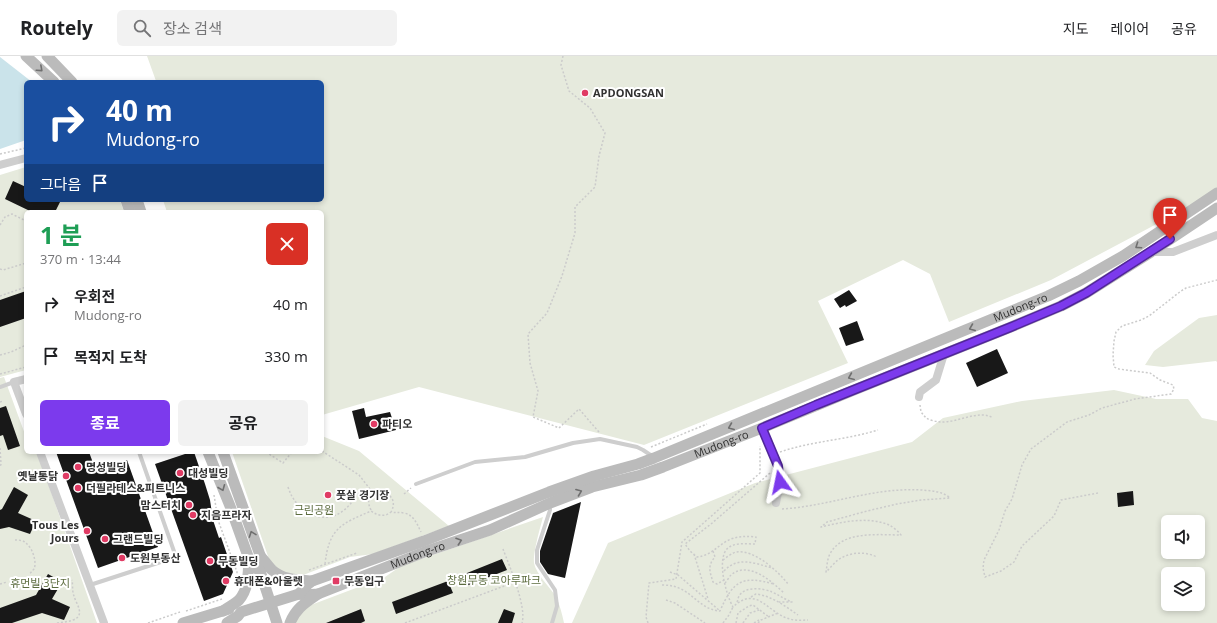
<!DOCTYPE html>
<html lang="ko">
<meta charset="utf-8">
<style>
:root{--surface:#fff;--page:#f2f2f2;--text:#202124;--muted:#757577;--line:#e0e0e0;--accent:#7c3aed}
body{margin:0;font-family:"Open Sans","Noto Sans KR",sans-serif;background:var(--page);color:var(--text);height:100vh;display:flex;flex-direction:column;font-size:15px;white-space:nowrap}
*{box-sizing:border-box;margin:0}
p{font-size:13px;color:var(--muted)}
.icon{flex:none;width:22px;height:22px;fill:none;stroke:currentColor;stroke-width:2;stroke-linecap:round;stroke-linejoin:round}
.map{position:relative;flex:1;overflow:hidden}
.details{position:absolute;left:24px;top:154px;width:300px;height:244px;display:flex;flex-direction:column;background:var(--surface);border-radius:6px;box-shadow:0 2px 6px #0003}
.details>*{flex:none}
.banner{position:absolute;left:24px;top:24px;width:300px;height:122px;border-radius:6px;box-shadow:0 2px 6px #0003;background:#1a4fa0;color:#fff;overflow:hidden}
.controls{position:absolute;left:1161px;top:459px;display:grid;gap:8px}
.controls a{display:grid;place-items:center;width:44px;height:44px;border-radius:6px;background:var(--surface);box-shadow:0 2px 6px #0003;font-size:20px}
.pin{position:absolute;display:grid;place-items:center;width:34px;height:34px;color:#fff;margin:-41px -17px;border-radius:50% 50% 50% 0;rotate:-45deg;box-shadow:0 0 4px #0007}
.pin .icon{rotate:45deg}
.me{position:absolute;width:44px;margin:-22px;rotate:348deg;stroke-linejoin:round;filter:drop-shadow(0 0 3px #0008)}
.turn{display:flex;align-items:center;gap:14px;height:84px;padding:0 16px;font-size:18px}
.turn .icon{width:52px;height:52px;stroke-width:2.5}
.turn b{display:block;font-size:28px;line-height:34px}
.then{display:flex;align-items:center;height:38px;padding:0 16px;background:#0003;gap:8px;font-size:15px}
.round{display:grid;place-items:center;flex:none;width:42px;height:42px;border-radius:6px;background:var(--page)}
.summary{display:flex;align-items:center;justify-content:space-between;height:68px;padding:0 16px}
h1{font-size:24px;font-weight:700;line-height:30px;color:#1e9e55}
.cta{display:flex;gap:8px;margin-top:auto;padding:8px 16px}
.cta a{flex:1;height:46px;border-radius:6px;background:var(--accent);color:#fff;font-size:16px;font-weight:700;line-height:46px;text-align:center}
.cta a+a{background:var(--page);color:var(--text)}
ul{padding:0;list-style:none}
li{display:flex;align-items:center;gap:12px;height:52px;padding:0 16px}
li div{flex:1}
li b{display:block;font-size:15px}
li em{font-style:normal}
header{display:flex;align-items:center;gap:24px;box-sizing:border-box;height:56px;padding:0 20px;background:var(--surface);border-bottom:1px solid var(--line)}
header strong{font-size:19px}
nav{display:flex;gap:22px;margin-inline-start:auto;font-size:14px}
.search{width:280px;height:36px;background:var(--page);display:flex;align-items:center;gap:10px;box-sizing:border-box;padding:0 14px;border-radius:6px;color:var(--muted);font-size:15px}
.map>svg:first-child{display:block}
.green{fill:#e6eadd;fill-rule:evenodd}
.water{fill:#cae3ea}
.building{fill:#181818}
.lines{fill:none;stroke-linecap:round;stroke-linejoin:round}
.path{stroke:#cbcbcb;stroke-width:1.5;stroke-dasharray:2 2;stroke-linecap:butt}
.lane{stroke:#cecece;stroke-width:4}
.street{stroke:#cecece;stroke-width:8}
.secondary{stroke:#bbb;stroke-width:11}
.oneway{stroke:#6f6f6f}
.route-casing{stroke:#51269a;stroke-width:10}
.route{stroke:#7c3aed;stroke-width:7}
.poi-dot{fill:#e03b64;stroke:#fff;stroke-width:1.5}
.labels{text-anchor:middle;stroke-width:4;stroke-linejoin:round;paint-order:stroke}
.poi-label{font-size:11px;font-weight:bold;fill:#313131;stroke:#fff;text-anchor:start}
.street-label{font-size:11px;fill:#313131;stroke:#fff}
.park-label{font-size:11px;fill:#5c6c3f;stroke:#fff}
</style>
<header>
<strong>Routely</strong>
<div class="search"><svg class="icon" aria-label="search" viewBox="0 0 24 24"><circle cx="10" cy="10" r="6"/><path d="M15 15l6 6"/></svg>장소 검색</div>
<nav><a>지도</a><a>레이어</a><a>공유</a></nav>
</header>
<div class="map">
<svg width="1217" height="567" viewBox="0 0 1217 567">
<rect width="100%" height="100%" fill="#fff"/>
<path class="green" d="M147,0H1217V136L1051,224L949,266L930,218L903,204L818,245L848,307L644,389L419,331L322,359V156H167L163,144H322V26H156V25Z
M26,111V144H120L124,156H26V314L0,321V119Z
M1217,259V306L1216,305L1163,311L1145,309L1154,295L1199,262Z
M4,321L26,381V396H37L97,567H0V322Z
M1114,334L1156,343H1188L1202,362L1217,365V567H572L608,487L755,427L912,386L943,362L1022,345ZM1168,466H1198V496H1168ZM1168,518H1198V548H1168Z
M322,380L359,395L449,470L373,498L350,501L298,521L284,518L270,506L232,396H322Z
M543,461C540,472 533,497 534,507C536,518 550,531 556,541C560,549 562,558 564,567H294L301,556L311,549L385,521L401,510Z"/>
<path class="water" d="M0,1L32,26H26V84L0,93Z"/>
<path class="building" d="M13,125L26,131V144H61L55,156H32L5,143Z
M849,234L857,245L846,251L845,249L840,252L834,243Z
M26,235V262L0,271V244Z
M857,265L864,284L846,290L839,272Z
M997,293L1008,317L977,331L966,307Z
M6,350L20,390L8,394L3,379L0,380V352Z
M364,352L366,361L390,356L396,374L359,383L352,355Z
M56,396H89L96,415L127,404L158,491L98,512Z
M191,396H194L205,428L210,444L213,464L219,482L221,481L233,516L223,538L204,545L155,408Z
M14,431L28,439L18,457L36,465L30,478L9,471L0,473V454L2,453Z
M1133,435L1134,449L1118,451L1117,437Z
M581,446L565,522L548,518L540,506V495L553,457Z
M502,503L507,514L466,530L462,519Z
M48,518L62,526L52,543L70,551L64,564L42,557L12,567H0V552L36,539Z
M448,525L453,537L396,558L392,546Z
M361,553L365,565L361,567H326Z
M504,553L515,557L512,567H498Z"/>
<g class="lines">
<path class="path" d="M563,0L561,9L569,35L590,52L605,77L599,100L595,131L575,151V177L562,220L547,257L528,278L530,307L538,335L533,361L559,372L579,353L599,376H601
M0,98L26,92
M0,169L5,161L12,158L26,165
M0,213L3,214L26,207
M0,240L26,231
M0,299L11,296L26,289
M0,318L26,311
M0,346L3,345
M920,349L921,356L926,362C930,364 936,366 941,366C957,367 979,353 993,362
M651,391L707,368
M0,392L1,408L0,411
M322,395L359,419L370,433L379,436
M266,396L283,407L292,396
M780,396C812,385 846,384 878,374
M770,417L711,468L685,488L690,495L697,501C713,499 717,489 731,483C739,480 747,480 756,481L755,488C747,488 735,486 728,492C716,502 726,539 733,551C757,528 768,558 790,563C795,565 802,564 808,564
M288,431C292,443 298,451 309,457C332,469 349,454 360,434L370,440
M1098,437L1061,444L1054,460L1022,490L1014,506L1001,515L985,521L983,512L984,504L999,474L1005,455L1012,443L1022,409L1031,393L1067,366L1089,359L1102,352L1135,343L1171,338L1174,333L1173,329L1160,324L1150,317L1119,313L1114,311L1113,299L1114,285L1116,276L1122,270L1141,264L1149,260L1181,235L1186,232L1217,224
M404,438L411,432
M214,439L218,464L237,516V523
M782,453C830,450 873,431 922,434C932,435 942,435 950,442L921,444L897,448L867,455L827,466L821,471C842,466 868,460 889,469C893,471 898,475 901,479C878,479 840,474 829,500C827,505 827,511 826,516C830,512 834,507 838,504C849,496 865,495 877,501
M371,454C358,428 404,432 391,456
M15,484C19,484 24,484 27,488C33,493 37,507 34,513C32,515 31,517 29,518
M503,493C509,509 527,551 522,567
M713,495L715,501C707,510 710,516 713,526L717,528L724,524
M694,498L708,543
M723,504C727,501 732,497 736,496C754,493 778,515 788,528
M325,508C329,472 341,468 371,455C378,460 385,461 391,456C396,457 399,456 404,457C414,459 417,468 421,476
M309,514L357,497
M724,515C738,500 754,507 772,512
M670,516L678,519L720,555
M725,527C727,525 729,521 731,519C749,504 772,526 784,537
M0,528L7,526
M662,529C669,529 675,530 681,533C695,540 703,554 720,555C733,525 742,519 774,528
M751,541L756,538C772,540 785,550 798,559
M666,544L675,547L705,567
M737,546C738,544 738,542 739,540C745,530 763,532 772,536C779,539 784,543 792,546H779
M186,555L222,543
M57,567C62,566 68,566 73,564C86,559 76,548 74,540C72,536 73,529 72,524
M148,567L180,556
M405,567L515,526
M648,567L646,561L649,527L676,523L682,486L760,417V390
M723,567L729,559L733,551
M736,567L738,557L749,550L753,549L769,561
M743,567L750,557L759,554
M754,567L759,564
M758,567L761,564L778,557"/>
<path class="lane" d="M0,331L14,326
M416,428L475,406L525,401L573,387L600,383L637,391L643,394L652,400
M550,450V454L537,494V507L555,534L557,550L552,567
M90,529L176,501L139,396"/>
<path class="street" d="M0,109L26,102
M1151,196H1173L1217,179
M26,323L14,326L26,358
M919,341L920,336L936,324L944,298
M762,372L778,410L780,426L776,447
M40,396L104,567"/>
<g class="secondary">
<path d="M26,0L54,26"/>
<path d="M47,0L72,26"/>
<path d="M126,144L130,156"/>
<path d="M137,144L141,156"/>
<path d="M208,396L230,450L249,503L252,509L260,515"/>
<path d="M223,396L260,499L261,512L260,515"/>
<path d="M260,500C264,504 268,510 272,514C283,524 298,524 312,525"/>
<path d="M260,515L277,567"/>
<path id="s1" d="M299,538L305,539L318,538L427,495L490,474L550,447L592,431L641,419L663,411L762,372L854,334L1011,271L1061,250L1086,237L1151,196L1217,152"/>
<path d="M223,555C228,551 235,548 239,544C249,533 248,517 249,503"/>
<path d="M183,567L229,553"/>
<path id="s2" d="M227,567L238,560L241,556L299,538L307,529L312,525L424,485L549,436L594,420L638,408L654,402L1048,240L1079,225L1123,200L1217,137"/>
<path d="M290,567C296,552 305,547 318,538"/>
</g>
</g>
<defs><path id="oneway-chevron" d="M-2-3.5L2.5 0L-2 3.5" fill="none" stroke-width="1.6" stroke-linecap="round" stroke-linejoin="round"/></defs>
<g class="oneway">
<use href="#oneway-chevron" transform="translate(40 13) rotate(42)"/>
<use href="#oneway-chevron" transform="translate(1138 190) rotate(146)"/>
<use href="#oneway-chevron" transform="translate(972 272) rotate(158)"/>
<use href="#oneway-chevron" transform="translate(851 321) rotate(157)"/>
<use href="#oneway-chevron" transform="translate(731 371) rotate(158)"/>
<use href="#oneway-chevron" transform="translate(222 432) rotate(68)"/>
<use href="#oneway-chevron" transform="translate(579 436) rotate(-21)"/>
<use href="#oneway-chevron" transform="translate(252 478) rotate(-110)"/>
<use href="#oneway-chevron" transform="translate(459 485) rotate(-19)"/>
</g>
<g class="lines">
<defs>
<path id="route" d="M780,426L778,410L762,372L816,349L1011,271L1061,250L1086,237L1170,183"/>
</defs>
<use href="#route" class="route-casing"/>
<use href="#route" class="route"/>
</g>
<g class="poi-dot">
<circle cx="585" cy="37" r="4"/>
<circle cx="374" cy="368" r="4"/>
<circle cx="78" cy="411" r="4"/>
<circle cx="180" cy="417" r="4"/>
<circle cx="66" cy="420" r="4"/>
<circle cx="78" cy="432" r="4"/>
<circle cx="328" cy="439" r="4"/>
<circle cx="189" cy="449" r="4"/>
<circle cx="193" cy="459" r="4"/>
<circle cx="87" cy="475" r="4"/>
<circle cx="105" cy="483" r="4"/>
<circle cx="122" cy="502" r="4"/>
<circle cx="210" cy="505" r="4"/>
<circle cx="226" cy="525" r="4"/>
<rect x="332" y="521" width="8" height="8" rx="2"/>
</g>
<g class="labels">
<g class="poi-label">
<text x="593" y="41">APDONGSAN</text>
<text x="382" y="372">파티오</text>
<text x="86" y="415">명성빌딩</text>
<text x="188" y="421">대성빌딩</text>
<text x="58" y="424" text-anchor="end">옛날통닭</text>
<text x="86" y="436">더필라테스&amp;피트니스</text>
<text x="336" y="443">풋살 경기장</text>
<text x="181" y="453" text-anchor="end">맘스터치</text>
<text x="201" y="463">지음프라자</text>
<text x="79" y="473" text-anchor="end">Tous Les<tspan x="79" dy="13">Jours</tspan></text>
<text x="113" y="487">그랜드빌딩</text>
<text x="130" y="506">도원부동산</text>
<text x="218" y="509">무동빌딩</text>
<text x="234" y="529">휴대폰&amp;아울렛</text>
<text x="344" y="529">무동입구</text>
</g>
<g class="street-label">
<text dy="4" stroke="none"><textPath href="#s2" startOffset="857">Mudong-ro</textPath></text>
<text dy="4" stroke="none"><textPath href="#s1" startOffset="450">Mudong-ro</textPath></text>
<text dy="4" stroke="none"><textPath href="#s1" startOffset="126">Mudong-ro</textPath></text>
</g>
<g class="park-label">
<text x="314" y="458">근린공원</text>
<text x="494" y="528">창원무동 코아루파크</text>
<text x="40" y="531">휴먼빌 3단지</text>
</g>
</g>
</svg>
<div class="controls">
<a><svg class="icon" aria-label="sound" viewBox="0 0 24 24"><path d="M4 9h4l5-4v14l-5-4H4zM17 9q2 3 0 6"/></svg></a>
<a><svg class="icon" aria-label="layers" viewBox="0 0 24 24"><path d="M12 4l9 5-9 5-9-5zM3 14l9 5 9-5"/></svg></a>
</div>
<div class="pin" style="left:1170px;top:183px;background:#d93025"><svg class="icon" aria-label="arrive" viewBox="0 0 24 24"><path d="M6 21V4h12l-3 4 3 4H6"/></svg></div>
<svg class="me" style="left:780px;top:426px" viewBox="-20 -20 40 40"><path d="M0-17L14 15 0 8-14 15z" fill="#7c3aed" stroke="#fff" stroke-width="4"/></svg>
<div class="banner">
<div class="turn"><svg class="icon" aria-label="right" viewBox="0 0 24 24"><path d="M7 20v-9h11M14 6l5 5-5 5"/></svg><div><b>40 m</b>Mudong-ro</div></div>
<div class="then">그다음<svg class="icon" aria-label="arrive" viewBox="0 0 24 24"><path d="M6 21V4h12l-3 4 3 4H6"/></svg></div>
</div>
<section class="details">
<div class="summary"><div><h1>1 분</h1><p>370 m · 13:44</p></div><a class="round" style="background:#d93025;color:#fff"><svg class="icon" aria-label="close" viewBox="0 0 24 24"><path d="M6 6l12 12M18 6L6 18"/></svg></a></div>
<ul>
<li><svg class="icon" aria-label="right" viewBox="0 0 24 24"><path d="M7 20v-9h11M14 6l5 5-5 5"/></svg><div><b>우회전</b><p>Mudong-ro</p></div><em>40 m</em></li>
<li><svg class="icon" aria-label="arrive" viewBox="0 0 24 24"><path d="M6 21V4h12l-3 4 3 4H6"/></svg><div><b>목적지 도착</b></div><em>330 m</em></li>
</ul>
<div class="cta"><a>종료</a><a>공유</a></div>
</section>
</div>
